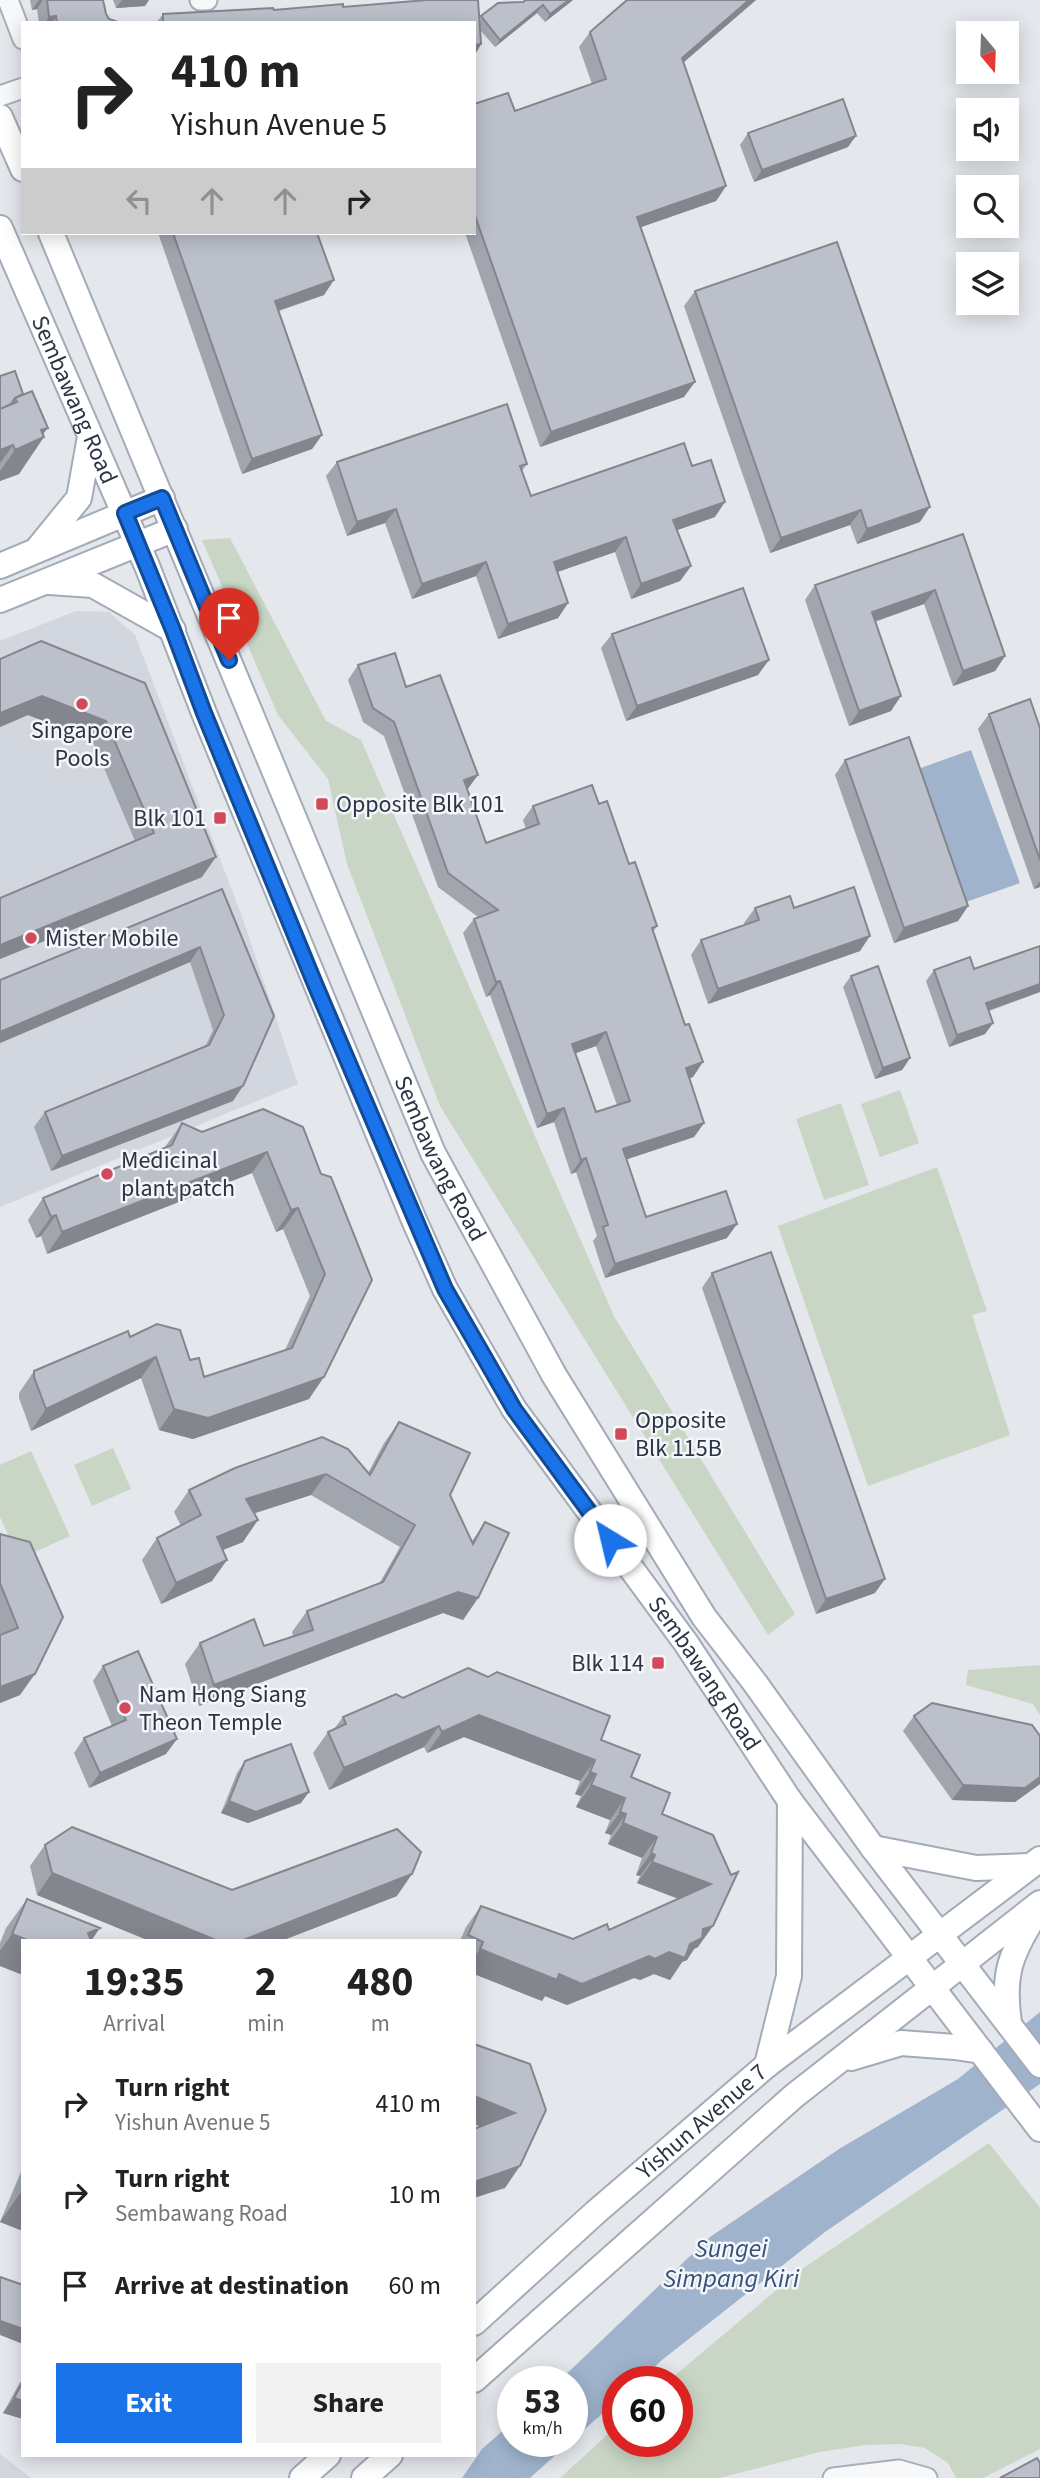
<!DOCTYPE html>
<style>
:root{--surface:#fff;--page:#f2f2f2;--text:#222;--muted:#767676;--accent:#1a73e8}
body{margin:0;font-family:"Source Sans 3",sans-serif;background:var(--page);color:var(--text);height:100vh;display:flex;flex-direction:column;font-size:26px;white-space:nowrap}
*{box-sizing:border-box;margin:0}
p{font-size:23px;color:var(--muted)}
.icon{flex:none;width:38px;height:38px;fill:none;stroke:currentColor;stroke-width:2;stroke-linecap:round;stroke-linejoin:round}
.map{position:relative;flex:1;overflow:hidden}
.side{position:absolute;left:21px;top:1939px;width:455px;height:518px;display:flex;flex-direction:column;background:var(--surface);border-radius:0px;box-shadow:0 4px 18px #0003}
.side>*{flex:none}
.top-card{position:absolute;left:21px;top:21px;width:455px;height:214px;border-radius:0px;box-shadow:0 4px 18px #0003;background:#fff;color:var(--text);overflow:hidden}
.needle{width:46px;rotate:161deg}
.controls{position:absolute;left:956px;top:21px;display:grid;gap:14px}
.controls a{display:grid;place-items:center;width:63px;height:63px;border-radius:0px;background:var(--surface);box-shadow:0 4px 18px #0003;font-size:35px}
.speed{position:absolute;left:497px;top:2366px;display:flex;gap:14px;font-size:35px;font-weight:700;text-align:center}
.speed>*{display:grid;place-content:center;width:91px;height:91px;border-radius:50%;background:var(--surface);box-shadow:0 4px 18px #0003;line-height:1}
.speed small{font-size:18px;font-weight:400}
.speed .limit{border:10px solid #d22;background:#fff;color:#111}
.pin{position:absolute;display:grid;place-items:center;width:60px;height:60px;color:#fff;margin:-72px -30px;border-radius:50% 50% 50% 0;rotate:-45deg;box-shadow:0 0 7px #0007}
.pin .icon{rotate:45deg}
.me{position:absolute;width:77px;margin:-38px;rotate:324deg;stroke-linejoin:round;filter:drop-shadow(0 0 5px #0008)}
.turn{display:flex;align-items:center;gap:24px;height:147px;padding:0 35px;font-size:32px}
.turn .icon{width:91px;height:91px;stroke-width:2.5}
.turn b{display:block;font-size:49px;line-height:60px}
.lanes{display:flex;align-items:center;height:66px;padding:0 35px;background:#0003;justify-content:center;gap:35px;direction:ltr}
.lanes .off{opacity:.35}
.eta{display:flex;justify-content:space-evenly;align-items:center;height:119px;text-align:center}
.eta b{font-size:42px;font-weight:700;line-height:49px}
.primary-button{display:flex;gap:14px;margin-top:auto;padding:14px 35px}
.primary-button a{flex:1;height:80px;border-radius:0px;background:var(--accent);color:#fff;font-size:28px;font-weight:700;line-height:80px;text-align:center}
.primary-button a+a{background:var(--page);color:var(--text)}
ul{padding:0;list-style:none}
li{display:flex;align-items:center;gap:21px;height:91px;padding:0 35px}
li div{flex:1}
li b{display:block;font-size:26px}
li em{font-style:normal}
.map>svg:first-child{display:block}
.built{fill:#d2d6de}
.green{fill:#c9d6c5}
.water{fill:#9fb4cc}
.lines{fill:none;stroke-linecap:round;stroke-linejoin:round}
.minor-casing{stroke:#a9aeb7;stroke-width:23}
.major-casing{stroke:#a3abb8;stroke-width:28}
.minor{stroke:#f7f8fa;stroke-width:19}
.major{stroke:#fff;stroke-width:24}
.wall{fill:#a1a5ae;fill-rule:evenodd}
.shaded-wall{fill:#83868d}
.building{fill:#bbc0ca;stroke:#83868d;stroke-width:2;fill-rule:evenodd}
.route-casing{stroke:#114b97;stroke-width:18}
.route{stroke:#1a73e8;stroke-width:12}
.poi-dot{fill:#d1495b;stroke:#f4f6f9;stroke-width:2.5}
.labels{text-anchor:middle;stroke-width:5;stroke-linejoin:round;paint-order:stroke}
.street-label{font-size:24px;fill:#2b3445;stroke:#f4f6f9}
.poi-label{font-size:24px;fill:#2b3445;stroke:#f4f6f9;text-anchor:start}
.water-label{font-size:26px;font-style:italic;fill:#34527a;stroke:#f4f6f9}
</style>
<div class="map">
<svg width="1040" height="2478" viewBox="0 0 1040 2478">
<rect width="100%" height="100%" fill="#e4e7ec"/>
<path class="built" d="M76,611L109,612L135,635L244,922L298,1084L0,1207V641Z
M0,2454L31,2478H0Z"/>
<path class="green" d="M230,538L326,721L361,740L614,1316L795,1614L768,1635L440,1106L347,864L328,779L278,715L202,540Z
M900,1090L919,1143L880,1157L861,1104Z
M841,1103L869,1185L824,1200L796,1119Z
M937,1167L987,1311L972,1315L1010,1435L868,1486L778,1226Z
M113,1448L131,1489L92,1506L74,1465Z
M31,1451L70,1536L19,1559L0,1517V1465Z
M1040,1665V1715L1033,1704L966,1685L968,1670Z
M989,2143L1040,2208V2449L983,2478H956L948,2463L925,2448L900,2444L865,2445L820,2452L719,2478H560L618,2425V2441H677V2382H667L799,2271Z"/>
<path class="water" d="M971,750L1020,883L966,902L918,769Z
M1040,2012V2084L825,2232L662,2360L638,2382H618V2400L572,2440V2382H558L710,2237L839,2149L958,2079Z
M513,2422V2441H571L530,2478H462L482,2449Z"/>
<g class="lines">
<defs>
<path id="minor" d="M8,0L23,39
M200,0H207
M0,96L23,88
M833,2478L899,2470L927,2478"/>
<g id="major">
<path d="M0,117L23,169"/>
<path id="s1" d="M0,228L147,566L204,713L414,1220L445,1289L514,1409L686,1643L790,1801L1040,2129"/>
<path id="s2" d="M51,233L433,1153L554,1375L704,1617L755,1683L873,1848L1040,2065"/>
<path d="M39,547L79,498L90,437"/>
<path d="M0,566L162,498"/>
<path d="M49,582L93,585L173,630"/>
<path d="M0,600L175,529"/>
<path d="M873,1848L976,1868L1030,1866"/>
<path d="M1009,2023C1002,1975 1010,1954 1036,1913"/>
<path d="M851,2058L901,2043L955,2047L981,2051"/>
<path d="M767,2065L789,1976L790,1801"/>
<path id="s3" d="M474,2323L596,2212L767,2065L1040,1859"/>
<path d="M474,2380L794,2096L1040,1903"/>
<path d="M302,2478L328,2455"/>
<path d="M364,2478L390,2455"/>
</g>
</defs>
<use href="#minor" class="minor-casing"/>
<use href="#major" class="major-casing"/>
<use href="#minor" class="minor"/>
<use href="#major" class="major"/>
</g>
<path class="wall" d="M30,0H103L106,14L109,19L118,23H39L37,9L32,10Z
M113,0H149L145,6L116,8Z
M526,0H573L545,22L537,13L495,47L480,30L481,44L476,53L474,23L157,22L163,14L343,7L480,19L481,16L523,2Z
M627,0H756L683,63L726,186L716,201L641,227L684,397L540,447L465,233H474V104L515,111L592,84L579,47L590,32Z
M748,133L848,147L754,182L740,145Z
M158,233H317L324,295L279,311L322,435L312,449L242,474Z
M695,291L920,522L857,544L850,525L770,553L684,306Z
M0,376L23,394L43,434L19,474L0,481Z
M337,462L527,464L522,471L531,496L692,466L715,517L677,530L691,566L680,581L631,599L615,552L557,572L568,603L558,618L498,639L476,576L412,599L385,523L347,536L326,476Z
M963,534L1005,656L995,671L953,686L924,604L875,622L891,711L849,726L805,600L815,585Z
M612,634L758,675L626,721L601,648Z
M0,659L145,683L202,877L0,959V898L135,841L92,740L28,715L0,727Z
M358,665L406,687L467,790L486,843L526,829L523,820L533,806L599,804L629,864L657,926L653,932L693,1077L689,1078L704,1123L694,1137L627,1159L646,1217L727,1238L605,1278L593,1241L597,1236L576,1172L571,1174L554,1122L537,1128L490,995L486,997L463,933L474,919L478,917L438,887L384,736L363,722L348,680ZM596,1046L617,1105L596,1112L576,1053Z
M989,714L1040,728V887L1034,889L978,729Z
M845,760L968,906L958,921L894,943L835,775Z
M222,889L233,1101L51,1171L34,1127L45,1112L205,1047L213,1030L190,962L0,1043V980Z
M755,908H794L860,951L708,1004L691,955L701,940L745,925L744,923Z
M1040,946V992L989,1011L993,1023L985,1034L949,1047L926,981L934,970L974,969Z
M851,976L910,1058L902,1070L875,1079L843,987Z
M263,1109L321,1174L372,1280L309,1399L193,1439L159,1430L141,1378L31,1431L19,1398V1393L34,1371L130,1337L190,1360L204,1377L285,1350L310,1296L283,1229L276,1232L252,1173L47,1254L41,1236L36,1238L28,1220L43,1198L165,1147L182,1123L202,1132Z
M712,1273L875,1593L816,1614L702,1288Z
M399,1422L450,1495L472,1541L485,1522L478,1598L463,1620L443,1613L199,1706L185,1664L200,1643L264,1646L293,1636L292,1632L307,1611L379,1584L400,1547L311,1495L254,1513L243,1542L223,1550L212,1581L161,1604L142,1560L157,1538L181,1526L174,1512L189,1490L235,1468L368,1473L384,1443Z
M0,1534L30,1542L20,1695L0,1703Z
M103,1666L166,1754L89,1788L74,1753L84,1738L112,1726L93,1681Z
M403,1698L601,1740L662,1814L698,1947L694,1949L687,1960L682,1962L670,1980L654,1974L640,1980L634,1978L567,2005L545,1996L542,2001L474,1974V1941H460L466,1927L481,1906L573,1939L609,1930L678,1899L637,1883L640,1876L636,1875L642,1858L608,1844L611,1835L605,1833L610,1820L576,1807L581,1796L575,1794L580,1781L464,1737L427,1753L424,1747L329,1790L313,1753L328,1732L334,1729L343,1717Z
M914,1716L1040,1736V1784L1015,1802L952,1800L903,1731Z
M245,1761L301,1803L248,1823L221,1813L237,1773Z
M45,1845L232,1890L397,1896L281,1941H150L37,1895L30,1866Z
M27,1899L23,1941V1975L0,1966V1943L6,1928Z
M23,2167V2231L0,2222Z
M23,2377V2419L3,2413Z"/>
<path class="shaded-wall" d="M39,0H43L37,9L32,10Z
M122,0H149L145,6L116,8Z
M569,0H573L545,22L550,14Z
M749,0H756L671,73L682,58Z
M543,5L537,13L495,47L500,40Z
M56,16L52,23H45L49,17Z
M481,44L476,53H474V45Z
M856,136L848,147L754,182L762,170Z
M726,186L716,201L627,232L637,217Z
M334,280L324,295L265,315L275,301Z
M695,382L684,397L540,447L551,432Z
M48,428L39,439L44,437L19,474L0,481V471L15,450L41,430Z
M322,435L312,449L242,474L252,459Z
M13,445L0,463V450Z
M725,502L715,517L663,535L673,520Z
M930,507L920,522L857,544L867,529Z
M396,509L385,523L347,536L357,522Z
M861,510L850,525L770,553L781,538Z
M626,537L615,552L543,577L554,562Z
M486,562L476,576L412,599L422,584Z
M691,566L680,581L631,599L641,584Z
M935,590L924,604L861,626L872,612Z
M568,603L558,618L498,639L508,624Z
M1005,656L995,671L953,686L963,671Z
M769,660L758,675L626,721L637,706Z
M42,696L106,721L92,740L28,715L0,727V713Z
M901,696L891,711L849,726L859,711Z
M478,775L467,790L464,780Z
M216,857L202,877L0,959V945Z
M1040,881V887L1034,889Z
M968,906L958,921L894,943L904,928Z
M870,936L860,951L708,1004L718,989Z
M200,947L190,962L0,1043V1032Z
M500,981L490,995L486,997L496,982Z
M1040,984V992L978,1014L986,1003Z
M993,1023L985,1034L949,1047L957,1035Z
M606,1032L596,1046L562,1058L572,1044Z
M910,1058L902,1070L875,1079L883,1068Z
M703,1062L693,1077L676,1083L686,1068Z
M243,1086L233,1101L51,1171L62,1156Z
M564,1108L554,1122L537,1128L547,1114Z
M704,1123L694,1137L613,1164L623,1149Z
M267,1152L252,1173L47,1254L62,1232Z
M586,1158L576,1172L571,1174L581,1160Z
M298,1208L283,1229L276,1232L291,1210Z
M56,1215L41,1236L36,1238L51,1217Z
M737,1224L727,1238L605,1278L615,1264Z
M156,1357L141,1378L31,1431L46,1409Z
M324,1377L309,1399L193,1439L159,1430L174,1409Z
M326,1474L311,1495L231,1521L246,1499Z
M258,1520L243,1542L202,1558L217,1537Z
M227,1560L212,1581L161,1604L176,1583Z
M885,1579L875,1593L816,1614L826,1599Z
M458,1592L478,1598L463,1620L443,1613L199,1706L214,1685Z
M35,1674L20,1695L0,1703V1687Z
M479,1715L595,1760L580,1781L464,1737L427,1753L442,1732Z
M439,1726L424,1747L329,1790L344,1768Z
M177,1739L166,1754L89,1788L100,1773Z
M590,1772L596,1774L581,1796L575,1794Z
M1040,1777V1784L1015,1802L952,1800L963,1785Z
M591,1785L625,1798L610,1820L576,1807Z
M309,1792L301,1803L248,1823L221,1813L229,1801Z
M620,1812L626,1814L611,1835L605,1833Z
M623,1823L657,1837L642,1858L608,1844Z
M651,1853L655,1855L640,1876L636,1875Z
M652,1862L711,1884L696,1905L637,1883Z
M52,1873L218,1941H150L37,1895Z
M412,1874L397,1896L281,1941H241Z
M713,1926L698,1947L694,1949L687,1960L682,1962L670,1980L654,1974L640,1980L634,1978L567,2005L545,1996L542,2001L474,1974V1958L480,1949L559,1974L669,1952L690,1944L703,1929Z
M100,1928L91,1941L88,1933Z
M12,1934L30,1941H23V1975L0,1966V1951Z
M474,2096L515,2113L500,2135L474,2124Z
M520,2166L505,2188L474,2198V2182Z
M21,2192L23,2193V2231L0,2222Z
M0,2321L23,2329V2344L0,2335Z
M14,2398L23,2401V2419L3,2413Z"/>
<path class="building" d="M47,0H103L106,14L109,19L118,22V23H57L56,16L49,17Z
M427,0H478L481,44L474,45V23H163V14L273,8L274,10L343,4V7Z
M526,0H569L550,14L543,5L500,40L481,16L498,3L523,2Z
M627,0H749L682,58L726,186L637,217L695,382L551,432L474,213V104L508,93L515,111L606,79L590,32Z
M843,99L856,136L762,170L748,133Z
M173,233H317L334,280L275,301L322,435L252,459Z
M837,242L930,507L867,529L861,510L781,538L695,291Z
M15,371L23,394L15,398L11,404L0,409V376Z
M32,391L48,428L41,430L44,437L15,450L13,445L0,450V409L17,402L15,398Z
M507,404L527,464L520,466L531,496L684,443L692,466L711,460L725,502L673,520L691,566L641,584L626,537L554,562L568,603L508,624L486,562L422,584L396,509L357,522L337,462Z
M963,534L1005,656L963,671L935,590L872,612L901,696L859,711L815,585Z
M743,588L769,660L637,706L612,634Z
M41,641L145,683L216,857L0,945V898L154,833L106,721L42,696L0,713V659Z
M395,653L406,687L440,675L478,775L464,780L486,843L539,824L533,806L592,785L599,804L607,801L629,864L635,862L657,926L652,928L685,1025L689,1024L703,1062L686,1068L704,1123L623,1149L646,1217L726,1191L737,1224L615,1264L603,1227L608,1225L586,1158L581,1160L564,1108L547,1114L500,981L496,982L474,919L498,910L448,873L394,722L373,708L358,665ZM606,1032L630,1101L596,1112L572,1044Z
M1030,699L1040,728V860L989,714Z
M909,737L968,906L904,928L845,760Z
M854,887L870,936L718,989L701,940L759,920L755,908L790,896L794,908Z
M222,889L274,1016L243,1086L62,1156L45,1112L209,1045L224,1015L200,947L0,1032V980Z
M1040,946V984L986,1003L993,1023L957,1035L934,970L970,957L974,969Z
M878,966L910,1058L883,1068L851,976Z
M263,1109L303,1127L321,1174L331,1177L372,1280L324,1377L208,1418L174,1409L156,1357L46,1409L34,1377V1371L128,1331L130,1337L157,1324L180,1330L190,1360L199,1358L204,1377L292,1348L325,1274L298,1208L291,1210L267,1152L62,1232L56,1215L51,1217L43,1198L172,1145L182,1123L202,1132Z
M771,1252L885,1579L826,1599L712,1273Z
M399,1422L470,1453L450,1495L473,1544L485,1522L509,1533L478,1598L458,1592L214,1685L200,1643L254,1619L264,1646L313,1630L307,1611L383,1582L415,1525L326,1474L246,1499L258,1520L217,1537L227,1560L176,1583L157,1538L201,1515L189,1490L235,1468L322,1437L348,1449L370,1475Z
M0,1534L30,1542L63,1617L35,1674L0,1687V1635L18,1628L0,1583Z
M138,1651L177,1739L100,1773L84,1738L126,1720L103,1666Z
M468,1668L488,1677L497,1672L610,1716L601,1740L640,1755L631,1777L670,1793L662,1814L713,1835L731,1875L738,1872L713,1926L703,1929L702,1938L690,1944L685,1958L669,1952L655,1959L649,1956L582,1984L559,1974L557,1980L480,1949L483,1942L468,1935L481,1906L573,1939L607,1924L609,1930L711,1884L652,1862L655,1855L651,1853L657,1837L623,1823L626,1814L620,1812L625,1798L591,1785L596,1774L590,1772L595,1760L479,1715L442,1732L439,1726L344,1768L328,1732L346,1724L343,1717L396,1694L403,1698Z
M932,1703L1032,1725L1040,1736V1777L1025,1788L963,1785L914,1716Z
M291,1744L309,1792L256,1812L229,1801L245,1761Z
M72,1827L232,1890L397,1829L421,1852L412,1874L241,1941H218L52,1873L45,1845Z
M27,1899L100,1928L88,1933L91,1941H30L12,1934Z
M474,2044L530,2064L546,2110L520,2166L474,2182V2129L515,2113L474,2096Z
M0,2277L23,2285V2329L0,2321Z
M23,2381V2401L14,2398Z
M1037,2458L1040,2463V2478H1000Z"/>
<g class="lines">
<defs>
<path id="route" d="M229,660L162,498L125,513L173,630L204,713L315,984L445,1289L514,1409L610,1540"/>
</defs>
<use href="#route" class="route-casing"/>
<use href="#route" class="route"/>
</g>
<g class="poi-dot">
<circle cx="82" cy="704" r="7"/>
<rect x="315" y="797" width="14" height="14" rx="3.5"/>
<rect x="213" y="811" width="14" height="14" rx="3.5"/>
<circle cx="31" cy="938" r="7"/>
<circle cx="107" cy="1174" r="7"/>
<rect x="614" y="1427" width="14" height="14" rx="3.5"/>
<rect x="651" y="1656" width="14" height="14" rx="3.5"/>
<circle cx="125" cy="1708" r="7"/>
</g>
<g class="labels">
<g class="street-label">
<text dy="8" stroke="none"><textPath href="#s1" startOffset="187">Sembawang Road</textPath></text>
<text dy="8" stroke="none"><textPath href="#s2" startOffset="1004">Sembawang Road</textPath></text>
<text dy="8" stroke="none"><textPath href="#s1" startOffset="1615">Sembawang Road</textPath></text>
<text dy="8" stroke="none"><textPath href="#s3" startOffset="304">Yishun Avenue 7</textPath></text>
</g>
<g class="poi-label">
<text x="82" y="738" text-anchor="middle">Singapore<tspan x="82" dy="28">Pools</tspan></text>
<text x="336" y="812">Opposite Blk 101</text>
<text x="206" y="826" text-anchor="end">Blk 101</text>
<text x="45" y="946">Mister Mobile</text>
<text x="121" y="1168">Medicinal<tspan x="121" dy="28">plant patch</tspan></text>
<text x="635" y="1428">Opposite<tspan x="635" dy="28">Blk 115B</tspan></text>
<text x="644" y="1671" text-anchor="end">Blk 114</text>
<text x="139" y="1702">Nam Hong Siang<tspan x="139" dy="28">Theon Temple</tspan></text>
</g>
<g class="water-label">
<text x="731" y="2257">Sungei<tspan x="731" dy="30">Simpang Kiri</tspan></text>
</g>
</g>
</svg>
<div class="controls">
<a><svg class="needle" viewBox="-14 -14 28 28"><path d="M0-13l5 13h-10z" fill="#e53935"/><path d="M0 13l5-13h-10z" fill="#767676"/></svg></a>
<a><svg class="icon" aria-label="sound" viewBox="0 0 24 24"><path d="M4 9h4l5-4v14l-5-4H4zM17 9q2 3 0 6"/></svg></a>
<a><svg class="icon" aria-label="search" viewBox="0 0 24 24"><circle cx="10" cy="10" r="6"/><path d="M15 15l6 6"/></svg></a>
<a><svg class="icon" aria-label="layers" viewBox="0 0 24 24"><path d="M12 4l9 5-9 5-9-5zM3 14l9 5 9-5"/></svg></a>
</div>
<div class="speed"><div>53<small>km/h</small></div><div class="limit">60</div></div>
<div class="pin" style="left:229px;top:660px;background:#d93025"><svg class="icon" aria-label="arrive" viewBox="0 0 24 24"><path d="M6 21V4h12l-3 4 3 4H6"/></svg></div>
<svg class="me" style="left:610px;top:1540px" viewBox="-20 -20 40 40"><circle r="19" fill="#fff"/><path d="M0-13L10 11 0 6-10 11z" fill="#1a73e8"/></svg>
<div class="top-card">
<div class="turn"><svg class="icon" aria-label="right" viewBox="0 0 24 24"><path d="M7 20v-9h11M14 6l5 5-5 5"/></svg><div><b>410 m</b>Yishun Avenue 5</div></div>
<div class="lanes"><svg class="icon off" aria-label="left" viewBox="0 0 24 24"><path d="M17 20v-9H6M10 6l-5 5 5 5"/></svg><svg class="icon off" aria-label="ahead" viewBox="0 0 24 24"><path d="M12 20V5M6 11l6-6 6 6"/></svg><svg class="icon off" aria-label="ahead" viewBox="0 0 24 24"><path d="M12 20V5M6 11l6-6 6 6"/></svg><svg class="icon" aria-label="right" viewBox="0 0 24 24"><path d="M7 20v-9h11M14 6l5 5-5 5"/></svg></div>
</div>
<section class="side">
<div class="eta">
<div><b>19:35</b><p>Arrival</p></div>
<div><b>2</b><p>min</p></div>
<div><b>480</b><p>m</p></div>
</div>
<ul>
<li><svg class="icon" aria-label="right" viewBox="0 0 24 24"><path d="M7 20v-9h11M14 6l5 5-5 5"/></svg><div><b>Turn right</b><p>Yishun Avenue 5</p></div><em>410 m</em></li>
<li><svg class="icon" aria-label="right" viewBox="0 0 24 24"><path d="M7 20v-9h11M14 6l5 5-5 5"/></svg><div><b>Turn right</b><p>Sembawang Road</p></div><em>10 m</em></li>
<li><svg class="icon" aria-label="arrive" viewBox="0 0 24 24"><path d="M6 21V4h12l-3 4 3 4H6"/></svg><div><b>Arrive at destination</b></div><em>60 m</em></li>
</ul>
<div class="primary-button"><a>Exit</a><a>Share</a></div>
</section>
</div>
